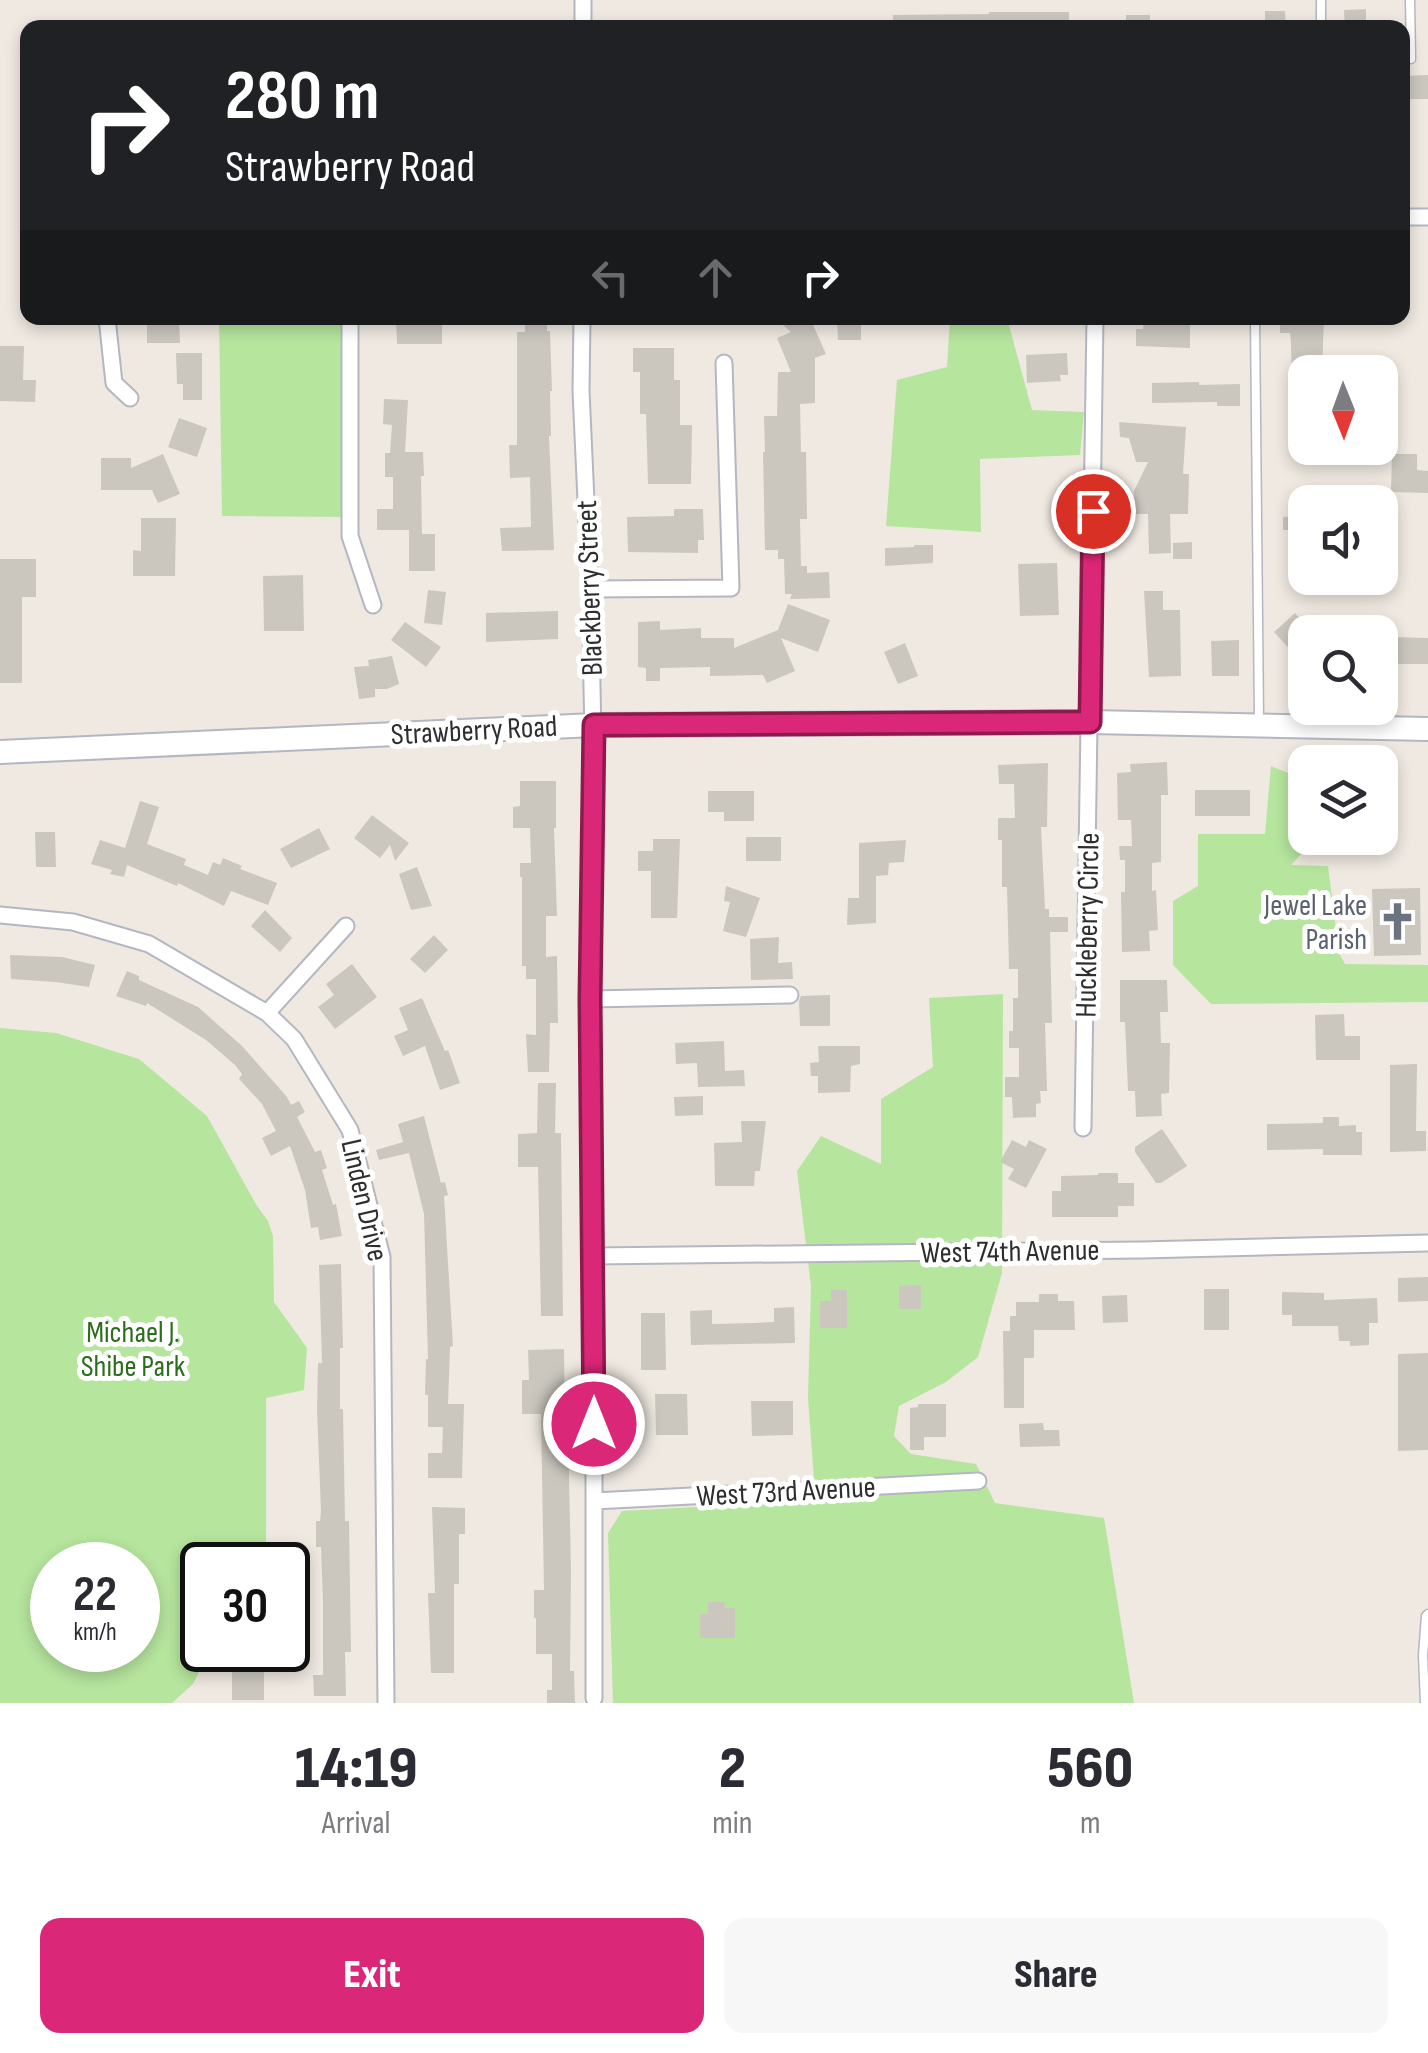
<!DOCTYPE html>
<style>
:root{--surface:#fff;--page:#f7f7f7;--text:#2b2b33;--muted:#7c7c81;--accent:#db2777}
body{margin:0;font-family:"Sofia Sans Condensed",sans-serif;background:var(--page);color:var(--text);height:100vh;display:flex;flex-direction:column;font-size:38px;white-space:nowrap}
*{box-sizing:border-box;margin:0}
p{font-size:32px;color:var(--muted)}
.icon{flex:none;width:55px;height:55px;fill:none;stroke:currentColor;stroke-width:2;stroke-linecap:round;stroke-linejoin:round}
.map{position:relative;height:1703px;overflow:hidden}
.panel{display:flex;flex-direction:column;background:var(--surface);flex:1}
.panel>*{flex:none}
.guide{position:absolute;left:20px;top:20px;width:1390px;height:305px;border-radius:20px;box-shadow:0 5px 15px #0003;background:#202124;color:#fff;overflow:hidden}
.needle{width:65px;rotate:179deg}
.tools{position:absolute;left:1288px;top:355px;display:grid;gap:20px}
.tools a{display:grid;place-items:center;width:110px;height:110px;border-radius:20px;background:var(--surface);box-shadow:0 5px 15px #0003;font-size:50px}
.speed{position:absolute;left:30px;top:1542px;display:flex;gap:20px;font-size:50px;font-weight:700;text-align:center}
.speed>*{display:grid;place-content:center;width:130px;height:130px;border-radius:50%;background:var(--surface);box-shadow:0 5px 15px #0003;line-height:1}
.speed small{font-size:25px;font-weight:400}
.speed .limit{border:5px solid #111;border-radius:15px;background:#fff;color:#111}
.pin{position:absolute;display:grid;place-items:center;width:85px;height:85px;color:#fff;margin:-42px;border:5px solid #fff;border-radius:50%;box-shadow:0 2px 10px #0007}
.me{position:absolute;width:110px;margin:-55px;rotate:0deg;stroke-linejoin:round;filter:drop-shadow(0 0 8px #0008)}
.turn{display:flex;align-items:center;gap:35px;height:210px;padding:0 40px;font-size:45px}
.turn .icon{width:130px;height:130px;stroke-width:2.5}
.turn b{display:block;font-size:70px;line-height:85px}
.lanes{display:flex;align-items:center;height:95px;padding:0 40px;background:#0003;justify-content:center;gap:50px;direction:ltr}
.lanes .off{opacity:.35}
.eta{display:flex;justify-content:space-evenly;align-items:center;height:170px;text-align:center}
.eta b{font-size:60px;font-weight:800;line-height:70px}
.primary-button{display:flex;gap:20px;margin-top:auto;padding:20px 40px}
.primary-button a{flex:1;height:115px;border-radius:20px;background:var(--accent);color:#fff;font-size:40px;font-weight:800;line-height:115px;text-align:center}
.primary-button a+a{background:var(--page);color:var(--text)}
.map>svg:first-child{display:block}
.green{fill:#b6e59e;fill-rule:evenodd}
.building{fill:#cbc7bf}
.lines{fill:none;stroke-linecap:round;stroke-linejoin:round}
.lane-casing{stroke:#b4b7c1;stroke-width:11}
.street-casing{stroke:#b4b7c1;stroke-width:19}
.secondary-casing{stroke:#b4b7c1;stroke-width:26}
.lane{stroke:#fff;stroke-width:8}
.street{stroke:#fff;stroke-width:15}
.secondary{stroke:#fff;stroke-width:22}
.route-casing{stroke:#8e194d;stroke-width:25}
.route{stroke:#db2777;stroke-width:18}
.labels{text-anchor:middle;stroke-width:10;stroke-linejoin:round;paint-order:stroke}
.street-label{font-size:30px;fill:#2e2e2e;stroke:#fff}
.worship-label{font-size:30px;fill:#5b616d;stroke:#fff;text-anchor:end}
.park-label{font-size:30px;fill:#2c6e1b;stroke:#fff}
</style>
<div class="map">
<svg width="1428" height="1703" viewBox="0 0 1428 1703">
<rect width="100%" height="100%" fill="#efe9e1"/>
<path class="green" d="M219,318H344L346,517L222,516Z
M950,318H1007L1032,410L1084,412L1080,455L980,459L981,532L886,526L897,380L947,367Z
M1271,766L1305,780V838H1316L1291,865L1328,866L1339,953L1345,964L1428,965V1002L1211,1004L1173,965V901L1198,886V834H1265Z
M1003,994L1002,1273L978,1357L946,1382L899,1406L894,1436L911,1454L976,1464L995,1503L1104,1518L1134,1703H613L608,1533L622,1511L806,1501L814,1480L808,1398L811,1286L797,1171L821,1136L881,1164V1099L933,1067L929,998Z
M0,1028L56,1033L139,1059L207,1116L257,1206L268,1221L273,1236L274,1302L307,1348L304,1390L266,1398V1565H202V1650H273L287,1666L205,1660L193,1684L172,1703H0ZM52,1565H138V1650H52Z"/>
<path class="building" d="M1366,9V28H1345L1344,10Z
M1265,11H1285L1286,28H1265Z
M989,12H1069V28H893V15L989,14Z
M1126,15H1150V28H1126Z
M1428,75V99H1402V76Z
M147,318H179L180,343H147Z
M396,318H442V344H397Z
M525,318H547V331H550L552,391H550L551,436H549L554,550L502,551L500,528L531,527L530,477L510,478L509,445H517V332H525Z
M775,318H810L826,354L815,358V403L800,404L801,452H806L807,519H800L801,566H807V573L829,572L830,598L790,599L792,594H785L784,559H778V550H765L763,452H765L764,416H777L778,372H791L777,338L791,332Z
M837,318H861V340H838Z
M1144,318H1190V348L1136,346V329H1143Z
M1280,318H1324L1322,372H1305V393L1292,394L1291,341L1290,333H1280Z
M0,346H24L23,380H36L35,402L0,401Z
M633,348H674V380H680V425H692L691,484H648L646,414H640V372H633Z
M176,353H202V400H183V384H177Z
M1067,353L1068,375H1060L1061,381L1027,383L1026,355Z
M1199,382V385L1240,384V406H1217V402L1152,403V383Z
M384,399L408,400L405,452H423L424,476H421L422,534H435V571H409V530H377V509H393V477H385V453H390L392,425L383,424Z
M179,418L207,428L197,457L168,447Z
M1119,422L1186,427L1183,474H1189L1188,514H1170L1171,553L1149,554L1148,514H1135L1134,491L1148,462H1136L1129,438L1120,437Z
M163,454L180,494L158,503L152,490H101V458H131V468Z
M1392,454H1417V470L1428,471V493L1391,492Z
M674,509H703L704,540H698V553L628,552L627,517L674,516Z
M1305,516V530H1283V517Z
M141,518H176L175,576H133V550L141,551Z
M1192,542V559H1173V543Z
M914,545H933V563L885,566V548L914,547Z
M0,559H36V597H22V683H0Z
M1057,563L1059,615L1020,616L1018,564Z
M303,575L304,631H264L263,576Z
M428,590L446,592L442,625L424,623Z
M1144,591H1163V610H1180L1181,676L1149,677Z
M788,604L830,620L818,652L781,638L795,671L767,683L763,675L710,676V667L660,668V681H646V668L638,667V622L660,621V630L701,628V638H734V648L778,630Z
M558,611V639L486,642V613Z
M1295,613L1305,624V646L1295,655L1274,632Z
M405,622L441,647L426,667L391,640Z
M1389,637L1428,638V664H1389Z
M1239,640V676H1212L1211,641Z
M905,643L918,676L898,684L884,652Z
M392,656L399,684L387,689H375V697L359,699L354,667L369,666L368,660Z
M1167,762L1168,795H1161V862L1152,863V891L1156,890L1158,930L1149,931L1150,951L1122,952L1121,892H1125V860H1120L1119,846H1132L1131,820H1118L1117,773L1131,772L1130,764Z
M1048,763L1047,827H1041L1045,909H1049V917H1068V932H1050L1052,1023H1045L1047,1091H1040L1041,1103L1036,1104V1117L1013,1118L1012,1097H1005V1077H1019V1048H1009V1031H1013V998H1018V969H1009L1007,887H1002V840H998V818H1015L1014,784H999L998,765Z
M520,781H556V828H554L557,916H546V957L557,956L558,1023H550L549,1072H528L526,1034L536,1035V979H526V966H522V877H520V863H531L530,828H513V807L520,806Z
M1195,790H1250V816H1195Z
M708,791H754V821H724V812H708Z
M140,801L159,807L147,844L186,859L184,865L208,875L213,862L220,865L223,858L242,866L240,869L277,883L268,905L231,891L224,906L178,883L177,886L127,865L124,877L110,874L112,870L91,864L100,840L125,848Z
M372,815L409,843L395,861L390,845L380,858L354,838Z
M319,828L330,849L291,868L280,849Z
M35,832H55L56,867H36Z
M746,837H781V861H746Z
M653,839H680L677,918H651V871H638V851H653Z
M906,840L904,862L889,863L888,875L876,876V923L847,925L848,898H859V843Z
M417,867L432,906L411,910L399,874Z
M726,886L760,898L746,937L723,931L730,902L724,901Z
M1420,888L1421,955L1374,956L1372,889Z
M265,910L292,938L280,952L251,926Z
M434,935L448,950L425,973L410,959Z
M779,937L778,963L792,962L793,979L751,980L750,939Z
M10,955L62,957L95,965L89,987L56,982L11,979Z
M352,964L377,997L335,1029L318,1007L334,995L326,984Z
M127,971L139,976V980L198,1007L242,1046L287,1097L291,1105L299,1101L305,1112L297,1117L315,1152L321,1150L327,1168L322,1170L333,1205L336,1204L342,1236L320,1240L318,1227L311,1228L305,1190L290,1146L271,1156L262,1138L276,1131L262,1104L239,1079L242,1074L235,1065L206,1040L147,1003L146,1006L116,996Z
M1120,980H1167L1168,1012H1160L1161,1043H1170L1169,1093L1161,1094L1162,1116L1136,1117L1135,1091H1128L1125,1022H1120Z
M830,995V1026H800L799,1001L801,996Z
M422,998L445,1051L448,1050L460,1083L440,1090L425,1046L403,1056L394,1036L408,1030L399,1008Z
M1344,1014L1345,1036H1360V1060H1316L1315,1015Z
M724,1041L725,1071L744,1070L745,1086L698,1087L697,1063L676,1064L675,1043Z
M818,1046H860V1064L851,1066L850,1092L818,1093V1076H811L810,1063L819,1062Z
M1417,1064L1416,1131H1426V1151L1390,1152V1065Z
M538,1083H556L555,1133H561L563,1316H541L538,1167H518V1134L537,1133Z
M703,1096V1115L675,1116L674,1097Z
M424,1116L441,1183L445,1182L448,1195L444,1196L453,1346L450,1347L448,1404H464L462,1478H428V1453H442L443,1427H428V1395H425L426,1359H428L424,1214L409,1153L379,1160L376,1150L403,1142L398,1124Z
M1323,1117H1339V1126L1356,1125V1132H1362V1155H1323V1149L1267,1150V1124L1323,1123Z
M741,1121H766L760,1171H755L754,1186H715L714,1143L742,1142Z
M1162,1129L1187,1166L1161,1183H1156L1135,1152V1147Z
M1012,1140L1026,1147L1029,1140L1047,1149L1026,1188L1008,1179L1014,1169L1000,1162Z
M1098,1173H1118V1183H1134V1206H1118V1217H1052V1191H1061V1176L1098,1175Z
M341,1264L343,1348H340V1409H343L345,1521H349L351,1652H345L346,1696H314L313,1675H323V1601L321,1547H316V1521H320L321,1511L317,1410L318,1363H322L319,1265Z
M1428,1277V1301L1398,1302V1278Z
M921,1285V1309H899V1286Z
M1204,1289H1229V1330H1204Z
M831,1290H847V1328H820V1301H831Z
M1282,1292L1324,1293V1300L1377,1298L1378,1323H1369V1345L1350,1346V1341H1339L1338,1326H1292V1315H1282Z
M1039,1294H1058V1301H1074L1075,1330H1034V1358H1024V1408H1004L1003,1331H1010V1316H1016V1302H1039Z
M1127,1295L1128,1322L1103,1323L1102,1296Z
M794,1307L795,1343L691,1345L690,1311L712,1310V1324L753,1323L774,1322V1308Z
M641,1313H665L666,1370H641Z
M564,1349L565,1429H568L571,1571L570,1671H574L575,1703H547V1690H552V1654H536V1618H534V1590H544L541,1414H522V1380H529L528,1350Z
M1428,1353V1450L1398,1451V1354Z
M655,1394H687L688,1435H656Z
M751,1401H793V1435L752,1436Z
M918,1404H946V1437H924V1450H910V1408L918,1407Z
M1043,1423L1044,1430H1059L1060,1446L1020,1447L1019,1424Z
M432,1507L465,1508V1534H459V1584H454V1673H431L428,1593H435Z
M708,1602H725L724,1608H735V1638H700V1614H708Z
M232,1666H264V1700H232Z"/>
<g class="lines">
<defs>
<path id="lane" d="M1321,0V28
M1410,0L1411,59
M1255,318L1259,720
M1425,1703L1423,1655L1426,1616L1428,1614"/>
<path id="street" d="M583,28V0
M1402,217H1428
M107,318L114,383L130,398
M350,318V536L373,605
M582,318L581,391L590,589L594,784L591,862L590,999L594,1386V1698
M590,589L731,588L724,363
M0,915L73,922L149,944L267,1013L294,1039L350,1130L382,1257L386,1703
M590,999L790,995
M267,1013L346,926
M1083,1128L1095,318
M592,1256L1142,1250L1428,1243
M594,1501L978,1481"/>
<path id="secondary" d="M0,752L594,725L1090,722L1428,729"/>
</defs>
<use href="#lane" class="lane-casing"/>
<use href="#street" class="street-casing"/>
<use href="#secondary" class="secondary-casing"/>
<use href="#lane" class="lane"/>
<use href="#street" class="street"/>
<use href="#secondary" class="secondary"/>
</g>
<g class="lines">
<defs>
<path id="route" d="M594,1424L590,999L594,725L1090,722L1093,511"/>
</defs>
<use href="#route" class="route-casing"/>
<use href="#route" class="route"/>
</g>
<defs>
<symbol id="church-bare" viewBox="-9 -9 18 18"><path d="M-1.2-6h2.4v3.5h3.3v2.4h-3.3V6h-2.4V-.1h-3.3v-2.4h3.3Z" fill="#6b7280" stroke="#fff" stroke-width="2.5" paint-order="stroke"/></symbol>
</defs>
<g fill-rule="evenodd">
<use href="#church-bare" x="1370" y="894" width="55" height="55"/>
</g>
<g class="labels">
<g class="street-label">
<text transform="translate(589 588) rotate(-92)" y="10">Blackberry Street</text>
<text transform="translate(474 730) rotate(-3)" y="10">Strawberry Road</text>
<text transform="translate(1087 925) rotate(-89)" y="10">Huckleberry Circle</text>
<text transform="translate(365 1200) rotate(77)" y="10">Linden Drive</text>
<text transform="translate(1010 1251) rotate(-1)" y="10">West 74th Avenue</text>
<text transform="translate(786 1491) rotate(-3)" y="10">West 73rd Avenue</text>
</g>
<g class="worship-label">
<text x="1367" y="915">Jewel Lake<tspan x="1367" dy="34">Parish</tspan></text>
</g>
<g class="park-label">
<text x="133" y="1342">Michael J.<tspan x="133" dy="34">Shibe Park</tspan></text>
</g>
</g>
</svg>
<div class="tools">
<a><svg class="needle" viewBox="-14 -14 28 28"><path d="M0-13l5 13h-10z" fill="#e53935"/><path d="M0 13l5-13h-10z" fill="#7c7c81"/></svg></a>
<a><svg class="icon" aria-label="sound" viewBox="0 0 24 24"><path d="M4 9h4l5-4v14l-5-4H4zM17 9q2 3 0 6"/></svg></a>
<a><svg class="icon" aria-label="search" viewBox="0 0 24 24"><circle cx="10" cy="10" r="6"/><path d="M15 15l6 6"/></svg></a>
<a><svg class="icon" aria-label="layers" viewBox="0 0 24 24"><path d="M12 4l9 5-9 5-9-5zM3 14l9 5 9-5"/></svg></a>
</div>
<div class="speed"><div>22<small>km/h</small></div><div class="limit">30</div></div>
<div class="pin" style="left:1093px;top:511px;background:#d93025"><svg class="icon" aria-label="arrive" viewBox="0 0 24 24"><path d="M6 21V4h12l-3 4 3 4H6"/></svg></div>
<svg class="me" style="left:594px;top:1424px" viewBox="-20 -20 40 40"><circle r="17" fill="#db2777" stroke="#fff" stroke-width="3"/><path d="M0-11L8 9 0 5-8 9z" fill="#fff"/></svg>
<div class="guide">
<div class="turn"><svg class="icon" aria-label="right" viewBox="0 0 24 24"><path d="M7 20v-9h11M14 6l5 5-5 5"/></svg><div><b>280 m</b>Strawberry Road</div></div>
<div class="lanes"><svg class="icon off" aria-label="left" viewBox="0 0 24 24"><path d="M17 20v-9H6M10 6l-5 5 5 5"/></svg><svg class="icon off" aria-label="ahead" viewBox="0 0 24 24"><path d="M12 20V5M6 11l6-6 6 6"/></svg><svg class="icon" aria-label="right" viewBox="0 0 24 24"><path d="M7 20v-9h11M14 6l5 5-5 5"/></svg></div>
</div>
</div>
<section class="panel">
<div class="eta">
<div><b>14:19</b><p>Arrival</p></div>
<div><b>2</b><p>min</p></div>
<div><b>560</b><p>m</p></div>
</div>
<div class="primary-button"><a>Exit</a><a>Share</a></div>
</section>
